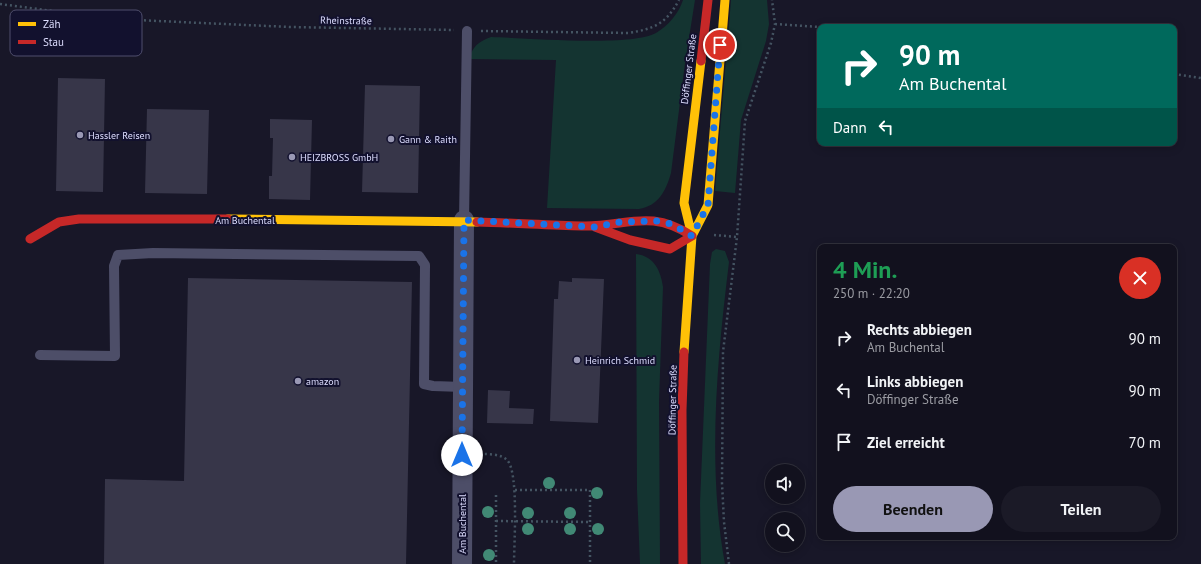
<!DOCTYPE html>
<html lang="de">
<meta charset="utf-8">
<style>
:root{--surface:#12111e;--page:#1b1a27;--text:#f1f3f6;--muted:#9c9da4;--line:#31313c;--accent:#9998b4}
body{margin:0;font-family:"PT Sans",sans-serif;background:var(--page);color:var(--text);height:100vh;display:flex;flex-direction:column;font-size:15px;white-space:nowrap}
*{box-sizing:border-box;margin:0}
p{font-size:13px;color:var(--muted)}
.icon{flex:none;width:22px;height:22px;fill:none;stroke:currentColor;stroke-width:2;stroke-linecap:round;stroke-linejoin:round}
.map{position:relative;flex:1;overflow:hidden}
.drawer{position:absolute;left:817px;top:244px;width:360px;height:296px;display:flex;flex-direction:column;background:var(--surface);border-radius:8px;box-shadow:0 2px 10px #0003,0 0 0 1px var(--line)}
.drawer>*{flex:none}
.top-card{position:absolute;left:817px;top:24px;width:360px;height:122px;border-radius:8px;box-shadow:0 2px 10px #0003,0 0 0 1px var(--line);background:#00695c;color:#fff;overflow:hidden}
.fabs{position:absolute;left:765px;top:464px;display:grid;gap:8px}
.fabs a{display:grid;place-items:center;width:40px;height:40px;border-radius:50%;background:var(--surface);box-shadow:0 2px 10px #0003,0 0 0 1px var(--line);font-size:20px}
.pin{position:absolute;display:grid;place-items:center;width:34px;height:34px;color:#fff;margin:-17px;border:2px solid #fff;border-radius:50%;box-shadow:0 1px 4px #0007}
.me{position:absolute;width:44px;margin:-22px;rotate:0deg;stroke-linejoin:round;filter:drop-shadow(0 0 3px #0008)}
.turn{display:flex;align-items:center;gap:14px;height:84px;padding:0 16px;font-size:18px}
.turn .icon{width:52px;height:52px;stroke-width:2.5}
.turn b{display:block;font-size:28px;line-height:34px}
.then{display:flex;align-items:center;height:38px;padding:0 16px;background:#0003;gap:8px;font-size:15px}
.round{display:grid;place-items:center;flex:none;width:42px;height:42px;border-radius:21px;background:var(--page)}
.head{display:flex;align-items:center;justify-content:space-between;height:68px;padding:0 16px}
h1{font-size:24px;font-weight:600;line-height:30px;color:#1e9e55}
.primary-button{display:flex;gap:8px;margin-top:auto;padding:8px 16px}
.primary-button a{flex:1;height:46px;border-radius:24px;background:var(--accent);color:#111;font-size:16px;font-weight:600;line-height:46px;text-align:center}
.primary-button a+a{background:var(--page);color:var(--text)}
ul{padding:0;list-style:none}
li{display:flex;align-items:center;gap:12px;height:52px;padding:0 16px}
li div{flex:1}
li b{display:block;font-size:15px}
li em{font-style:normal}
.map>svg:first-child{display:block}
.green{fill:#143431}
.building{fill:#373649}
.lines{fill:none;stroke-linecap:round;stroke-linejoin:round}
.path{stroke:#445462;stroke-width:2.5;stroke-dasharray:2 3;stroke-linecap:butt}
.lane{stroke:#4d4e68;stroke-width:10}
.street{stroke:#4d4e68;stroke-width:20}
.slow{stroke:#ffc107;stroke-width:9}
.jam{stroke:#c62828;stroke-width:9}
.tree{fill:#418975}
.route{stroke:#1a73e8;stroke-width:7;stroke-dasharray:0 12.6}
.poi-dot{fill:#9998b4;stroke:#12112e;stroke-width:1.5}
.labels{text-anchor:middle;stroke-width:4;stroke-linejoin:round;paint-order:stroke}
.street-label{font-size:10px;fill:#dedeff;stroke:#12112e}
.poi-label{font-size:10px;fill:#dedeff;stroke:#12112e;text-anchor:start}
.key{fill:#12112e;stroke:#4f4e6d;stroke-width:1}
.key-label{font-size:11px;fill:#dedeff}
</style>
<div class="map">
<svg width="1201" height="564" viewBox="0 0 1201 564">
<rect width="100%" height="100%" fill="#181728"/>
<path class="green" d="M683,0H695L685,63L671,173C666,191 658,206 639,209L547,208L556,60L469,59C473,46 478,42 491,37C524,38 631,47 656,33C668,26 679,13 683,0Z
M731,0H767L769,24L766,41L741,120L735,193L715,191Z
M716,249L725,251L729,262C717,360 707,467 725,564H701L700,503L710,264L712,252Z
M636,254C654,256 661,271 663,287L659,401L660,564H640L637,490Z"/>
<path class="building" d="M58,78L105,79L103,192L56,191Z
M365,85L420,86L418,193L362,192Z
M147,109L209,110L207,194L145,193Z
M270,119L312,120L310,200L269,199V176H272L273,138H270Z
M188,278L412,282L406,564H104L105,479L184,481Z
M572,278L604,279L598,423L550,421L554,299H558L559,281L572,282Z
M488,390L510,391L509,408L534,409L533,424L487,423Z"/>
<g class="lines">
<path class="path" d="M0,4L114,19L290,27L454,30
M775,24L820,27
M481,31L628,33C654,29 666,24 679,0
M1174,74L1201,78
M714,235L737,237
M480,454C489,454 501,454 507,460C519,471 514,545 514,564
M515,490H590V564
M496,495V564
M496,521L590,522
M729,564L724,522L722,483L723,352L737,237L745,121L771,43L775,24L772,0"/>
<path class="lane" d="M464,220L467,31
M40,355L115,356L114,266L118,255L153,253L419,256L425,265L424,384L433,386L463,387"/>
<path class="street" d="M462,564L464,220"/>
<path class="slow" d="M228,219L477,222
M692,236L708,205L725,0
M684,352L692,236L684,203L701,61"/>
<path class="jam" d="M701,61L708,0
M477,222C512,223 547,225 582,226C627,227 649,208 692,236
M595,227L630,240L670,249L692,236
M30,239L59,222L79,219H228
M683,564L682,410L684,352"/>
</g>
<g class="tree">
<circle cx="549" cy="483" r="6"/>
<circle cx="597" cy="493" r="6"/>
<circle cx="488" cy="512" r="6"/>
<circle cx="528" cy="513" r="6"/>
<circle cx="570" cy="513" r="6"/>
<circle cx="528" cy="529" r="6"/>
<circle cx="570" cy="529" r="6"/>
<circle cx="598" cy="529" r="6"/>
<circle cx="489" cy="555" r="6"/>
</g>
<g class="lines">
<path class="route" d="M462,455L464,220L595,227L620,222L657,221L672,224L692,236L708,205L720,45"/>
</g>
<g class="poi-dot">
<circle cx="80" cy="135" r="4"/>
<circle cx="391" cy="139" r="4"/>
<circle cx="292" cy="157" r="4"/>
<circle cx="577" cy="360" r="4"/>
<circle cx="298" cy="381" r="4"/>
</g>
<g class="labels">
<g class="street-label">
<text transform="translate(346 20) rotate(1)" y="4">Rheinstraße</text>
<text transform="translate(688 69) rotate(-83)" y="4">Döffinger Straße</text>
<text x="245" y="224">Am Buchental</text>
<text transform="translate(672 400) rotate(-89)" y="4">Döffinger Straße</text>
<text transform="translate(462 524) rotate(-90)" y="4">Am Buchental</text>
</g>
<g class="poi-label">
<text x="88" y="139">Hassler Reisen</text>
<text x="399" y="143">Gann &amp; Raith</text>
<text x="300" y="161">HEIZBROSS GmbH</text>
<text x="585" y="364">Heinrich Schmid</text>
<text x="306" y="385">amazon</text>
</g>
</g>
<rect x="10" y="10" width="132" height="46" rx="6" class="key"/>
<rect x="18" y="22" width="18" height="4" fill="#ffc107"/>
<rect x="18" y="40" width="18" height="4" fill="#c62828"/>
<g class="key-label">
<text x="43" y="28">Zäh</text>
<text x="43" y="46">Stau</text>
</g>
</svg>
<div class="fabs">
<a><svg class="icon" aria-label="sound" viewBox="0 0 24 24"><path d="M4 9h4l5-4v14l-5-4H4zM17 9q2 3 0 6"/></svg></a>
<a><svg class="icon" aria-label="search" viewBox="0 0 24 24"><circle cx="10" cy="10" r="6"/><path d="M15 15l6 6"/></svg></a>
</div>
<div class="pin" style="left:720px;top:45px;background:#d93025"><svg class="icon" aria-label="arrive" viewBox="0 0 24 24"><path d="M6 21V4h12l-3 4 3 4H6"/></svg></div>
<svg class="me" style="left:462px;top:455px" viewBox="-20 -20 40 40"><circle r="19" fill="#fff"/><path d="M0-13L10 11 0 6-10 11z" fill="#1a73e8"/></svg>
<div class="top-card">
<div class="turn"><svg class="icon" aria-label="right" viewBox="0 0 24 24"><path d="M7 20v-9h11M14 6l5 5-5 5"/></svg><div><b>90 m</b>Am Buchental</div></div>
<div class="then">Dann<svg class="icon" aria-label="left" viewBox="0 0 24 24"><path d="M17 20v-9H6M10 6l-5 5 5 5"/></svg></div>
</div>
<section class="drawer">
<div class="head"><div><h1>4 Min.</h1><p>250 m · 22:20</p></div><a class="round" style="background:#d93025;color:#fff"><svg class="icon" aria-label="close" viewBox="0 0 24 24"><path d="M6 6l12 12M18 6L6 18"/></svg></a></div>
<ul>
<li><svg class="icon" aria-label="right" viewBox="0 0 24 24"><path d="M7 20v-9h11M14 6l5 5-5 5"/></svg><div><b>Rechts abbiegen</b><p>Am Buchental</p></div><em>90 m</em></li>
<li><svg class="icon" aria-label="left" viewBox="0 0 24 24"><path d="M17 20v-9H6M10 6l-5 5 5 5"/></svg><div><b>Links abbiegen</b><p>Döffinger Straße</p></div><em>90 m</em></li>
<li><svg class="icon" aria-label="arrive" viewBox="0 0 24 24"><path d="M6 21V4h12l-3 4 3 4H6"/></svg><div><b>Ziel erreicht</b></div><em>70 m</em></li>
</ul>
<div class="primary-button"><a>Beenden</a><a>Teilen</a></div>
</section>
</div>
